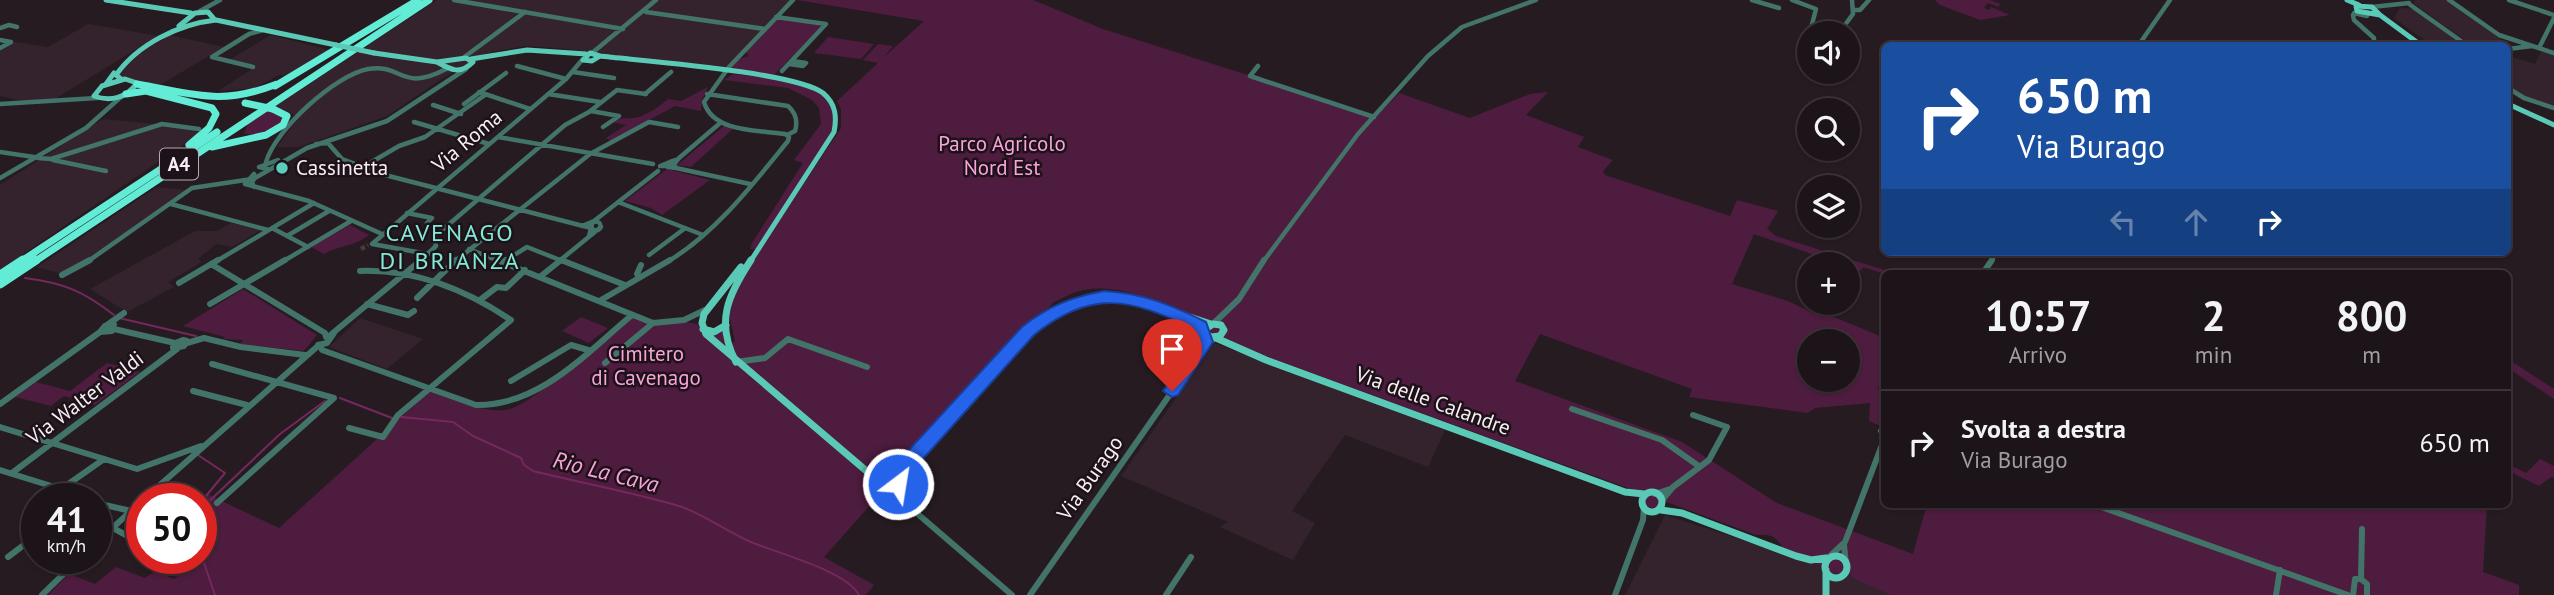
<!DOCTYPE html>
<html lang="it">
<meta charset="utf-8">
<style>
:root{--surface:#1d141a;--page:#2a2127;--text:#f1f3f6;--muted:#a09ea2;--line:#3b3339}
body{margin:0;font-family:"PT Sans",sans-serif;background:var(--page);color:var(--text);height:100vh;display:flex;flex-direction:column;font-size:26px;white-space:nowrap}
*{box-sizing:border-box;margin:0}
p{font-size:23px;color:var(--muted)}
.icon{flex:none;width:38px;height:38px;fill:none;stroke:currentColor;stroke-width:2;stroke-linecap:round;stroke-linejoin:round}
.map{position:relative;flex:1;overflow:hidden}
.sheet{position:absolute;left:1881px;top:270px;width:630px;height:238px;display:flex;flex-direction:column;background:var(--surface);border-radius:10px;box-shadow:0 2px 5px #0004,0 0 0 2px var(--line)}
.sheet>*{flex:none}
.guide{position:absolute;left:1881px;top:42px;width:630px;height:214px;border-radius:10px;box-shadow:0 2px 5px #0004,0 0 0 2px var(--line);background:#1a4fa0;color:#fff;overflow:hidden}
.fabs{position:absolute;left:1797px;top:21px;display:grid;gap:14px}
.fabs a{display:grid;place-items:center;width:63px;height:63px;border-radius:50%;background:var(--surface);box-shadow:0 2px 5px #0004,0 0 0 2px var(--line);font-size:35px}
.speed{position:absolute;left:21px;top:483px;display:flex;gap:14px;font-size:35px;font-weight:700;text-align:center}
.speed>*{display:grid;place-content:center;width:91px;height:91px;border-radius:50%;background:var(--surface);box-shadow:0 2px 5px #0004,0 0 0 2px var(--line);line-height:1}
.speed small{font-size:18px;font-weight:400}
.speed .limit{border:10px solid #d22;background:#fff;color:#111}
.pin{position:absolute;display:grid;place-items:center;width:60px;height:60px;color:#fff;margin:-72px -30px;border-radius:50% 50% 50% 0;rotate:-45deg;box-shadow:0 0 7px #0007}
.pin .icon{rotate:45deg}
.me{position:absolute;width:77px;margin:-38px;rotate:31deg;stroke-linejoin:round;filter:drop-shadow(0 0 5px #0008)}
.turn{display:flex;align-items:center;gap:24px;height:147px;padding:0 21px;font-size:32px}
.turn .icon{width:91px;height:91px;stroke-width:2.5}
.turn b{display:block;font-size:49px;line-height:60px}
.lanes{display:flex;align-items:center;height:66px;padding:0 21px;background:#0003;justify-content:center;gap:35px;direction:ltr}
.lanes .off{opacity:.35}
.eta{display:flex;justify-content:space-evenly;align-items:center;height:119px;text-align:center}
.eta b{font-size:42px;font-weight:700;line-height:49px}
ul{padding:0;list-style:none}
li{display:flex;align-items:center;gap:21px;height:105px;padding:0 21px;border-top:2px solid var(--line)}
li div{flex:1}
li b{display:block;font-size:26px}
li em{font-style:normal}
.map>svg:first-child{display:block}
.built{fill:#34232d}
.green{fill:#4e1c3e;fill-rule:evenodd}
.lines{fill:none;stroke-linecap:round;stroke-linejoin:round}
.stream{stroke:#75285d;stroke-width:2}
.minor-tunnel{stroke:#463b41;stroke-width:4.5;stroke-dasharray:4.5 2.5;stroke-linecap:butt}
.minor-far1{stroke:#42746a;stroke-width:4.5}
.minor{stroke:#42746a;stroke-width:6}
.major-far1{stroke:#5acab7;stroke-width:5}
.major{stroke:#5acab7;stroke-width:7}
.highway-far1{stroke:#62ecd6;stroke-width:7}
.highway{stroke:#62ecd6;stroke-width:9}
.major-bridge{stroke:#5acab7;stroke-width:5}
.highway-bridge{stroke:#62ecd6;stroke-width:7}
.route{fill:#2563eb;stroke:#184099;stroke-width:2}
.poi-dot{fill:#5bcebb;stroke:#1d1219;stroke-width:2.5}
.labels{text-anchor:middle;stroke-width:5;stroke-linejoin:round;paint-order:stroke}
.shield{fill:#1d1219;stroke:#b6acb2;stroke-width:2}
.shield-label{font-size:19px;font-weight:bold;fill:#f7eef3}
.street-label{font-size:21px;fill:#f7eef3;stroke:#1d1219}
.park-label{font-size:21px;fill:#faa3d9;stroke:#1d1219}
.poi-label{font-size:21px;fill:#f7eef3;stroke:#1d1219;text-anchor:start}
.water-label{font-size:23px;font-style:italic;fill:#f9a2d9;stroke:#1d1219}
.quarter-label{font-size:24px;letter-spacing:2px;fill:#83e9d7;stroke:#1d1219}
</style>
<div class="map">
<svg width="2554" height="595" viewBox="0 0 2554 595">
<rect width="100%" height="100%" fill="#271b22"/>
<path class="built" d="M437,0H792L725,69L557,48L526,46L496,51L483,55L443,78L387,116L299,147H277L299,117L275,106Z
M2416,0H2446L2513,48L2472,45L2413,3Z
M2400,8L2415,9L2465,45H2431L2394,18Z
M88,24L158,36L53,100L23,101L0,96V50L15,42L48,47Z
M169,35L224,47L160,85L120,77L119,71L140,53Z
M271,35L329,50L287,76L279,75L255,88L218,91L255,67L229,60Z
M2542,50L2554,54V106L2524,97L2508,85V56L2535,64Z
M103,119L176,126L202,132L0,270V185Z
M157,187L187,190L79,265L59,273L37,267Z
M231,223L261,230L232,247L216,244L198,259L202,262L168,282L174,287L127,312L90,289L195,231H217Z
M360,318L423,339L387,369L329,347Z
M1215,343L1445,430L1428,467L1345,435L1292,511L1315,523L1293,560L1220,527L1228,522L1121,476Z
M1665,515L1854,576L1901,595H1625Z"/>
<path class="green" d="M797,0H1033L1103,29L1377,116L1399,93L1470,118L1530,94L1548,92L1526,115L1584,137L1578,147L1613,160L1603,171L1605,175L1730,216L1737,200L1778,211L1767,229L1776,236L1894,273L1885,274L1863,267L1861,271L1754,234L1732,284L1788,301L1815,314L1819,311L1885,338V377L1877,389L1885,392V428L1869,421L1870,403L1815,408L1808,413L1689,397L1692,389L1540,334L1515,381L1682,442L1777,503L1913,554L1927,504H2487L2483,572L2519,585V595H1891L1855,579L1845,569L1840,574L1832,572L1782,547C1776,535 1769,534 1756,535L1661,500L1659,507L1650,508L1644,502L1647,495L1238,346C1190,325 1141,280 1084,290C1074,291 1063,298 1054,302L892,481L894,488L881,493L824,557L874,585L866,595H48L69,574L95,584L116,567L145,578L155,571L174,579L201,558L211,542L204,539C202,524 198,508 207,494L279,528L430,391C451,399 487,415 510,409C538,401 604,336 631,315L657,325L687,322L697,324L716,345L710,334L723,331L724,348L735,341L729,315L735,287L841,128V109L837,101L878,63L863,60L878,44L893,46L883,58L924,21ZM1810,341H1848V380H1810Z
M1935,0H1990L2001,4L1998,6L2001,8L1988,3L1984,8L1989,10L1991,7L2010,15L1980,20L1940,5Z
M777,19L823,25L773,76L732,71L731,68L739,59L749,56L746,52Z
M828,37L874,44L861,59L814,53Z
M733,74C758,77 833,80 835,115C835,120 833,127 832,132L756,249H750L752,243L803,163L794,160L821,124L819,108L812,100L788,88L724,80Z
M708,87L702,100L701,111L675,106L611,141L606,138L626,125L611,122C621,116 629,120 639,117C650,113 660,106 668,99L681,101Z
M268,111L283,115V122C272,130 258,138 244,133L248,124Z
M724,126L735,127L691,167L677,165Z
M667,169L710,180L662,215L651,208L625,201Z
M350,225L369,235C356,246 340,245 324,254L311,247Z
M243,289L317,335L304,351L240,344L243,340L223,339L225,337L183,326Z
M581,317L608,328L589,343L562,331Z
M2508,359L2554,389V399L2508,368Z
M107,363L140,372L95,405L64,396L51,406L15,397L36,382L70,391Z
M2540,459L2554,466V478L2551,477L2539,486L2508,471V464L2526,473Z"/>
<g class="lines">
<path class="stream" d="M25,278C64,283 83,291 114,315
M119,318L196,336
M340,398L392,418
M401,417L453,422L473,436L521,458L524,465L533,471C581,483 631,492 679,506C704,514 727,532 751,542C777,553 847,571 859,595
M198,455L225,473L201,502
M201,509L280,434L325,401
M201,524L208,552L204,563L215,595"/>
<path class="minor-tunnel" d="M361,249L368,245"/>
<path class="minor-far1" d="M454,0L623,29
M1752,0L1779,8
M1792,0L1816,9L1811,28L1820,33
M2449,0L2499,35L2554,53
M2509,0L2554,15
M2409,4L2468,46
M2372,7L2409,3
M1855,10H1860L1869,0
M200,11L220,0
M646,12L765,29
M2354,13L2367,16
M2353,15L2354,20L2374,38V46
M776,17L826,24L782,71
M0,28L9,25L17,27
M1839,33L1853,14L1852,0
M0,40L11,42L0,48
M2138,46L2170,0
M2539,48L2554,18
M2508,49L2532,46
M592,53L656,0
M463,58L525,12
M789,64L803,66L806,63L793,61
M517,66L566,79
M1258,66L1250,76L1374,117
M253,67L212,57L249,34L263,30
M573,72L614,78
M2508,88L2524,98L2554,108
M479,92L530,109
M548,94L600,102
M645,94L671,72
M707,94L788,106C796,113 798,121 795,131L787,135
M0,104L97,98
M464,104L506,73
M433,105L461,114
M591,111L619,116L603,127
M414,122L489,144
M498,137L653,164
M316,144L328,143L342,159L385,175L591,228L589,236
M0,152L34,157
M38,158L51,159L162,124L199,129
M53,160L106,171
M266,162C275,130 335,75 368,69C402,63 401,93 446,69
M670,162L673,163L671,166H660Z
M670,162L676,160
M363,167L399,146L425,137L485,95
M668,167L676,168L674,164L679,158L719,124
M676,168L750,184
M268,169L259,167L278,160
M254,174L245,184L309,201L382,234
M0,178L86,128L122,96
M254,187L252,182L255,178L307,148L387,121L466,69
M618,202L703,235
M171,204L268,230
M407,213L432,218L427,223
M591.5 226a4.5 4.5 0 1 1 9 0a4.5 4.5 0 1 1-9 0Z
M582,226L594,221L658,171
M272,228L308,247
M287,236L329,211
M469,249L501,262
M428,254L372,244L566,79L582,60
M649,255L684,229
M87,262L192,188L252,179
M215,262L314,203
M282,262L351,221
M419,262L436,246L434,237L565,125L589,112L617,90L646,94
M454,262L590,154L649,122L678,127
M503,262L527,247L565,262
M558,262L601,227
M667,262C715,234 753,184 788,141L789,137L785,134C759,130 713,133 704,102L729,67L793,0
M1263,262L1358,134L1428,56L1462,27L1536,0
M1990,262L1997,252"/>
<path class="minor" d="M497,260L653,323L684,320L705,310
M561,260L625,285
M503,262L506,260
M211,264L325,333L326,337
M1983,273L1992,260
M62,275L90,260
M541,276L561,260
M639,278L637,274L641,265
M179,283L218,260
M417,298L456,260
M480,300L497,287L506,288L525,270
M601,300L670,260
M210,304L285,260
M367,304L408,315L414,311
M114,324L112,331L100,332L105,326Z
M1213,324L1239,299L1264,260
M107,325L124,313
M114,329L175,343
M328,337L421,260
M183,340L187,341L184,346L173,348V344Z
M187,343L204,338L241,347L305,355
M318,345L327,343L334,333
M320,345L322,350L476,405C540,406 586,353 632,315
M736,362L765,358L788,339L867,367
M605,363L653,323
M212,364L334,398L217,503
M511,381L571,345L588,350
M193,391L247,405
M0,404L100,332
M1572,409L1662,440L1700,467
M0,427L137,469L201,446
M349,428L383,437L398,415L511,320C466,290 415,269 360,271
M1885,428L1881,431L1885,436
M0,470L61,489
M12,473L177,349
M898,487L905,503L1012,595
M1655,494L1670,489
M47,499L104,459
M144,499L319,345
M1663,499L1673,487L1709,460L1727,427L1693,415
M96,503L131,511
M2093,504L2348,595
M27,513L37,506
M113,528L135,540L142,555
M96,543L142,501
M1844,545L1846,564
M8,557L37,535
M1829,557L1845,542L1885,437
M143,558L145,562
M2361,579L2367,584V595
M42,595L80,558
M1030,595L1203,347L1215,338
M1166,595L1191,557
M1615,595L1643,520L1644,507
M2276,595L2280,570
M2353,595L2355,579H2361L2362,529"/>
<path class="major-far1" d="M106,0L191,13
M2347,0L2359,5
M2356,6L2372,7L2380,15L2357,11Z
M2380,15L2422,46
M179,26L195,13L208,12L214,19
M374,53L437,62
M590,53L600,56L592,61L583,60Z
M600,56C643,61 795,72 823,93C836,104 837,117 834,132L750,262
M466,58L473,62C460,75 451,70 437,62Z
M471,59L527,50L586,54
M121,79L116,75C138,44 179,24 216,20L336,45
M125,79L137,83C127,98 110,102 94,96L102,86Z
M106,84L114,73
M2508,104L2554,125"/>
<path class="major" d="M741,267L704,314L702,323L706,334L870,474L893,478L898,483
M1196,322L1203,331
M1213,324L1221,325L1224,330L1220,336L1211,337L1203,331Z
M703,329L714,332L726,325
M1216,338L1266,360L1625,492L1644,494
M736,362C715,322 728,295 751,260
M870,474L874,493L886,496L897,489L903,469
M888,478L903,468L1028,331L1062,307L1092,298L1128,297L1211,324
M1642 502a10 10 0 1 1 20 0a10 10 0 1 1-20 0Z
M1661,510L1682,513L1796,556L1811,560L1826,558
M1825 567a11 11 0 1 1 22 0a11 11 0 1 1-22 0Z
M1826,570V595"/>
<path class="highway-far1" d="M137,84C194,94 221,106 277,84L275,86L418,0
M126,94L146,91L212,108L216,114L209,128L189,145
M212,147L266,135L283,125L287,116L273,109
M20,262L217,132
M34,262L429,0"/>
<path class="highway" d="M0,275L23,260
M0,284L36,260"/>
<path class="major-bridge" d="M336,45L374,53"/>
<path class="highway-bridge" d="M245,103L273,109"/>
</g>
<path class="route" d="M1104,291C1143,293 1171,305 1206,322L1213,342L1178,395L1172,397L1163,391L1197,342L1193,329C1131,298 1091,289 1034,335L912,471L905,489H892L889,484L897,463L1022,327C1048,306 1072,297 1104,291Z"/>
<circle class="poi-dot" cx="282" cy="168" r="7"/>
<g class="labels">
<rect class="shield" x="160" y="148.5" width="38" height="31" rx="5"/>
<g class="shield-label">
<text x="179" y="171">A4</text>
</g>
<g class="street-label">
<text transform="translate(467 141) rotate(-40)" y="7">Via Roma</text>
<text transform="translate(85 398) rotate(-37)" y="7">Via Walter Valdi</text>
<text transform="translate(1433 401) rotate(20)" y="7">Via delle Calandre</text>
<text transform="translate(1090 478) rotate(-55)" y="7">Via Burago</text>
</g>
<g class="park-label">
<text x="1002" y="151">Parco Agricolo<tspan x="1002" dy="24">Nord Est</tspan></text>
<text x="646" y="361">Cimitero<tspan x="646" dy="24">di Cavenago</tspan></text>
</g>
<g class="poi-label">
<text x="296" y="175">Cassinetta</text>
</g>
<g class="water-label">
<text transform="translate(606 472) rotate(14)" y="8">Rio La Cava</text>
</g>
<g class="quarter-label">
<text x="450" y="241">CAVENAGO<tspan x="450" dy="28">DI BRIANZA</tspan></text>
</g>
</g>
</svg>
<div class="fabs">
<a><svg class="icon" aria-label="sound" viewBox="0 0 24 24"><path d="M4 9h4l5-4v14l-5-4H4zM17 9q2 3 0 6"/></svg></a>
<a><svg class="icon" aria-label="search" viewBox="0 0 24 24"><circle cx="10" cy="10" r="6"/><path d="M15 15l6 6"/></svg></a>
<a><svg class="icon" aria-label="layers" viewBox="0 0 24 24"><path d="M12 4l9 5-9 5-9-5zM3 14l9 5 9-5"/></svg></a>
<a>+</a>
<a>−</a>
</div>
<div class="speed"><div>41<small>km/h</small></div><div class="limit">50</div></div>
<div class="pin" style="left:1172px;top:391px;background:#d93025"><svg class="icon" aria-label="arrive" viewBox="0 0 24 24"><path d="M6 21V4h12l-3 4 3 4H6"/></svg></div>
<svg class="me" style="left:898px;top:484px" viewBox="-20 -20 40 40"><circle r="17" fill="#2563eb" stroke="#fff" stroke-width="3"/><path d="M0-11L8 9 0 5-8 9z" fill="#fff"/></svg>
<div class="guide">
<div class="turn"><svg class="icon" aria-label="right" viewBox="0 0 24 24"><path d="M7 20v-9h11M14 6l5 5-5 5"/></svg><div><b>650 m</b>Via Burago</div></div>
<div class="lanes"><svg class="icon off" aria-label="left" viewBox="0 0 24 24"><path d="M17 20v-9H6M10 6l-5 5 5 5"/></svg><svg class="icon off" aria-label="ahead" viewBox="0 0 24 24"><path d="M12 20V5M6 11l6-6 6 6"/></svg><svg class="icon" aria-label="right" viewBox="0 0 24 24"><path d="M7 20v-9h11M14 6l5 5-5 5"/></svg></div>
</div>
<section class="sheet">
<div class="eta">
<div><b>10:57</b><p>Arrivo</p></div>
<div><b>2</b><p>min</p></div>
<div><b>800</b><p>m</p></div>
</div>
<ul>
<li><svg class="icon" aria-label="right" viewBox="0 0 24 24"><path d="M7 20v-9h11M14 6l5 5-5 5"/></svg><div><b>Svolta a destra</b><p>Via Burago</p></div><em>650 m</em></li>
</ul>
</section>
</div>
